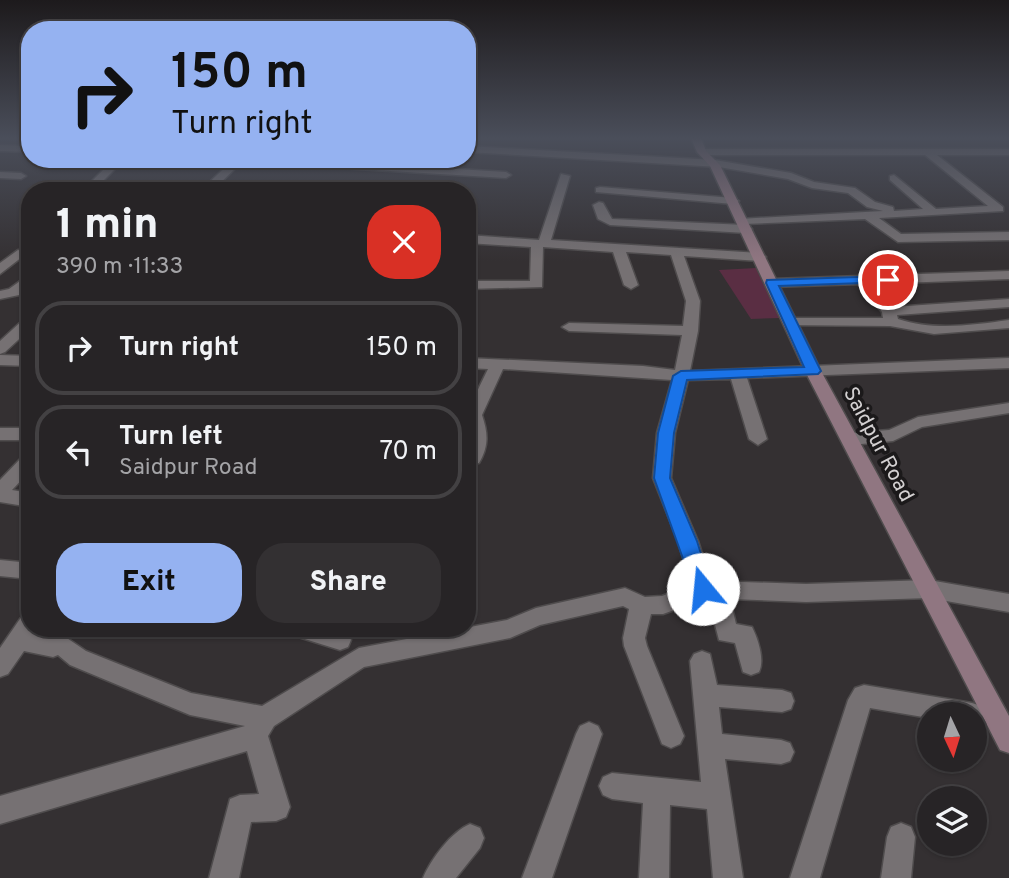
<!DOCTYPE html>
<meta charset="utf-8">
<style>
:root{--surface:#272426;--page:#333032;--text:#f1f3f6;--muted:#a4a4a7;--line:#434143;--accent:#95b2f1}
body{margin:0;font-family:Overpass,sans-serif;background:var(--page);color:var(--text);height:100vh;display:flex;flex-direction:column;font-size:26px;white-space:nowrap}
*{box-sizing:border-box;margin:0}
p{font-size:23px;color:var(--muted)}
.icon{flex:none;width:38px;height:38px;fill:none;stroke:currentColor;stroke-width:2;stroke-linecap:round;stroke-linejoin:round}
.map{position:relative;flex:1;overflow:hidden}
.panel{position:absolute;left:21px;top:182px;width:455px;height:455px;display:flex;flex-direction:column;background:var(--surface);border-radius:28px;box-shadow:0 2px 5px #0004,0 0 0 2px var(--line)}
.panel>*{flex:none}
.guide{position:absolute;left:21px;top:21px;width:455px;height:147px;border-radius:28px;box-shadow:0 2px 5px #0004,0 0 0 2px var(--line);background:#95b2f1;color:#111;overflow:hidden}
.needle{width:46px;rotate:176deg}
.controls{position:absolute;left:917px;top:702px;display:grid;gap:14px}
.controls a{display:grid;place-items:center;width:70px;height:70px;border-radius:50%;background:var(--surface);box-shadow:0 2px 5px #0004,0 0 0 2px var(--line);font-size:35px}
.pin{position:absolute;display:grid;place-items:center;width:60px;height:60px;color:#fff;margin:-30px;border:4px solid #fff;border-radius:50%;box-shadow:0 2px 7px #0007}
.me{position:absolute;width:77px;margin:-38px;rotate:343deg;stroke-linejoin:round;filter:drop-shadow(0 0 5px #0008)}
.turn{display:flex;align-items:center;gap:24px;height:147px;padding:0 35px;font-size:32px}
.turn .icon{width:91px;height:91px;stroke-width:2.5}
.turn b{display:block;font-size:49px;line-height:60px}
.round{display:grid;place-items:center;flex:none;width:74px;height:74px;border-radius:28px;background:var(--page)}
.head{display:flex;align-items:center;justify-content:space-between;height:119px;padding:0 35px}
h1{font-size:42px;font-weight:800;line-height:52px}
.primary-button{display:flex;gap:14px;margin-top:auto;padding:14px 35px}
.primary-button a{flex:1;height:80px;border-radius:28px;background:var(--accent);color:#111;font-size:28px;font-weight:800;line-height:80px;text-align:center}
.primary-button a+a{background:var(--page);color:var(--text)}
ul{padding:0;list-style:none}
li{display:flex;align-items:center;gap:21px;height:94px;margin:0 14px 10px;padding:0 21px;border:4px solid var(--line);border-radius:28px}
li div{flex:1}
li b{display:block;font-size:26px}
li em{font-style:normal}
.map>svg:first-child{display:block}
.green{fill:#5a2e43}
.lines{fill:none;stroke-linecap:round;stroke-linejoin:round}
.minor-casing{stroke:#4f4c4d;stroke-width:3}
.secondary-casing{stroke:#4f4c4d;stroke-width:3}
.minor{fill:#767173;fill-rule:evenodd}
.secondary{fill:#907681;fill-rule:evenodd}
.route{fill:#1a73e8;stroke:#114b97;stroke-width:2}
.labels{text-anchor:middle;stroke-width:7;stroke-linejoin:round;paint-order:stroke}
.street-label{font-size:21px;fill:#d3d0d1;stroke:#1b191a}
</style>
<div class="map">
<svg width="1009" height="878" viewBox="0 0 1009 878">
<rect width="100%" height="100%" fill="#343032"/>
<path class="green" d="M756,268L780,318L751,319L719,270Z"/>
<g class="lines">
<defs>
<path id="minor" d="M0,145L30,146V152L0,151Z
M467,146L715,160L791,173L814,182L855,188L875,202L893,207L894,211L923,209L890,180V176L894,175L936,209L988,206L925,155H702L697,152L702,149H1009V155H937L1003,207V211L879,218L901,234L1009,232V240L898,242L865,219L743,224L737,221L739,219L883,211L867,207L848,193L812,188L788,179L719,167L467,152Z
M114,159H125L93,191H82Z
M234,159H295L506,172L511,175L506,178L242,162L212,191H200Z
M0,172L21,173L26,176L21,179L0,178Z
M561,174L570,176L551,240L760,253L766,257L760,261L684,256L700,301L698,331L690,371L1009,358V368L747,378L767,439L758,445L749,439L731,379L688,380L675,433L671,478L698,541L711,581L806,584L929,580L1009,594V612L929,598L806,602L730,599L736,624L752,627C758,639 765,660 759,672L751,675L743,672L735,643L719,640L708,598L663,614H651L645,638L647,646L684,736L680,744L671,748L662,744L624,646L623,638L629,609L623,606L540,625L510,638L364,667L274,726L268,736L290,807L286,817L276,821L251,822L239,878H209L230,799L240,795L259,794L247,751L0,824V796L245,726L190,715L70,665L58,655L53,657L24,651L8,674L0,677V648L22,616L30,614V628H39L35,634L49,636L58,632L86,651L191,693L262,706L359,648L507,620L536,608L625,588L645,597L662,596L691,585L678,541L653,478L657,433L672,380L503,369L482,415C488,433 489,446 479,463H467V449L471,436L467,412L488,369L467,368V358L643,366L675,370L682,335L569,331L562,327L569,323L683,326L686,301L671,255L626,252L638,285L631,289L624,285L613,252L543,247L542,287L467,289V281H530L531,247L467,243V235L539,240Z
M600,187L733,198L739,201L733,204L596,192V188Z
M599,202L603,203L612,219L746,225L752,229L746,233L610,225L598,219L593,205Z
M18,250L22,251V257L0,274V263Z
M1009,271V279L873,284L893,307L1009,299V307L897,315L898,319C934,331 972,325 1009,320V328L934,334L890,326L785,325L783,322L785,319L790,318H883L882,312L859,284L772,287L765,283L772,279Z
M30,274V285L19,295L0,299V291L9,289Z
M30,317V329L5,352L0,354V341L25,318Z
M0,355L30,356V366L0,365Z
M1009,403V413L922,427L893,441L851,445L842,439L851,433L889,430L918,417Z
M0,428H30V440H0Z
M30,453V471L12,490L30,493V507L0,502V480L24,455Z
M0,560L30,563V579L0,576Z
M289,628H333L348,633L351,640L348,647L340,650L292,635Z
M702,651L710,654L717,685L782,690L791,693L794,701L791,709L782,712L719,707L722,734L781,740L790,743L794,752L790,761L781,764L725,759L743,878H713L707,809L670,805L669,878H639L643,803L612,799L603,795L599,786L603,777L612,773L701,782L690,661L694,654Z
M864,685L972,703L981,706L984,714L981,722L975,724V714H929V718L870,708L820,878H790L848,700L855,688Z
M589,722L598,726L602,734L552,878H522L576,734L580,726Z
M901,823L911,827L915,837L911,878H881L887,837L891,827Z
M470,824L480,828L484,838L480,848L456,878H423C431,859 451,832 470,824Z"/>
<path id="secondary" d="M691,138H701L706,151L720,165L821,371L1009,716V753L1000,750L805,371L710,166L697,152Z"/>
</defs>
<use href="#minor" class="minor-casing"/>
<use href="#secondary" class="secondary-casing"/>
<use href="#minor" class="minor"/>
<use href="#secondary" class="secondary"/>
</g>
<linearGradient id="sky" x2="0" y2="1"><stop stop-color="#1d1a1c"/><stop offset="0.53" stop-color="#4a4e5a"/><stop offset="1" stop-color="#4a4e5a" stop-opacity="0"/></linearGradient>
<rect width="1009" height="261" fill="url(#sky)"/>
<path class="route" d="M888,276L892,277V282L779,286L821,371L818,374L687,380L674,433L670,478L697,541L712,589L710,595L703,597L696,595L654,478L658,433L673,376L681,371L804,367L766,283L767,280Z"/>
<g class="labels">
<g class="street-label">
<text transform="translate(879 444) rotate(62)" y="7">Saidpur Road</text>
</g>
</g>
</svg>
<div class="controls">
<a><svg class="needle" viewBox="-14 -14 28 28"><path d="M0-13l5 13h-10z" fill="#e53935"/><path d="M0 13l5-13h-10z" fill="#a4a4a7"/></svg></a>
<a><svg class="icon" aria-label="layers" viewBox="0 0 24 24"><path d="M12 4l9 5-9 5-9-5zM3 14l9 5 9-5"/></svg></a>
</div>
<div class="pin" style="left:888px;top:280px;background:#d93025"><svg class="icon" aria-label="arrive" viewBox="0 0 24 24"><path d="M6 21V4h12l-3 4 3 4H6"/></svg></div>
<svg class="me" style="left:703px;top:589px" viewBox="-20 -20 40 40"><circle r="19" fill="#fff"/><path d="M0-13L10 11 0 6-10 11z" fill="#1a73e8"/></svg>
<div class="guide">
<div class="turn"><svg class="icon" aria-label="right" viewBox="0 0 24 24"><path d="M7 20v-9h11M14 6l5 5-5 5"/></svg><div><b>150 m</b>Turn right</div></div>
</div>
<section class="panel">
<div class="head"><div><h1>1 min</h1><p>390 m · 11:33</p></div><a class="round" style="background:#d93025;color:#fff"><svg class="icon" aria-label="close" viewBox="0 0 24 24"><path d="M6 6l12 12M18 6L6 18"/></svg></a></div>
<ul>
<li><svg class="icon" aria-label="right" viewBox="0 0 24 24"><path d="M7 20v-9h11M14 6l5 5-5 5"/></svg><div><b>Turn right</b></div><em>150 m</em></li>
<li><svg class="icon" aria-label="left" viewBox="0 0 24 24"><path d="M17 20v-9H6M10 6l-5 5 5 5"/></svg><div><b>Turn left</b><p>Saidpur Road</p></div><em>70 m</em></li>
</ul>
<div class="primary-button"><a>Exit</a><a>Share</a></div>
</section>
</div>
